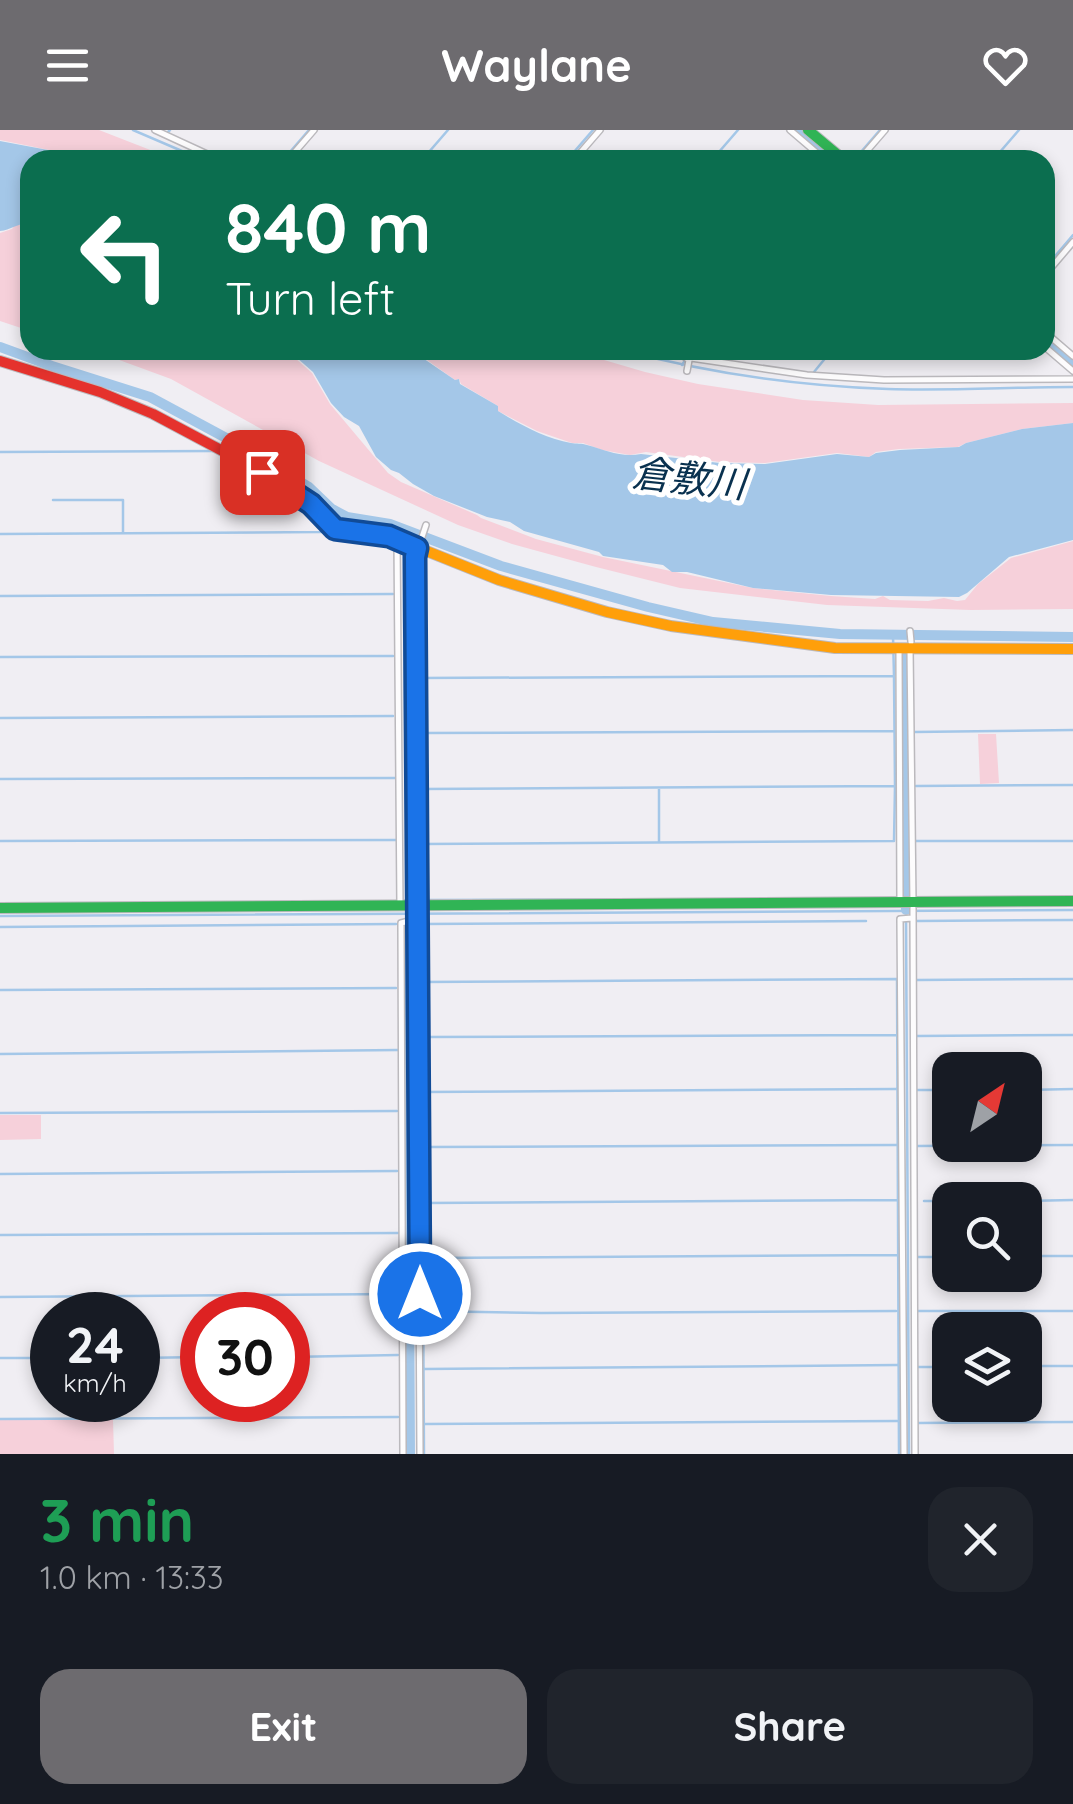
<!DOCTYPE html>
<meta charset="utf-8">
<style>
:root{--surface:#171b24;--page:#20242c;--text:#f1f3f6;--muted:#9ea1a6;--accent:#6d6b6f}
body{margin:0;font-family:Quicksand,"Noto Sans JP",sans-serif;background:var(--page);color:var(--text);height:100vh;display:flex;flex-direction:column;font-size:38px;white-space:nowrap}
*{box-sizing:border-box;margin:0}
p{font-size:32px;color:var(--muted)}
.icon{flex:none;width:55px;height:55px;fill:none;stroke:currentColor;stroke-width:2;stroke-linecap:round;stroke-linejoin:round}
.map{position:relative;height:1324px;overflow:hidden}
.panel{display:flex;flex-direction:column;background:var(--surface);flex:1}
.panel>*{flex:none}
.top-card{position:absolute;left:20px;top:20px;width:1035px;height:210px;border-radius:30px;box-shadow:0 5px 15px #0003;background:#0b6e4f;color:#fff;overflow:hidden}
.needle{width:65px;rotate:35deg}
.tools{position:absolute;left:932px;top:922px;display:grid;gap:20px}
.tools a{display:grid;place-items:center;width:110px;height:110px;border-radius:20px;background:var(--surface);box-shadow:0 5px 15px #0003;font-size:50px}
.speed{position:absolute;left:30px;top:1162px;display:flex;gap:20px;font-size:50px;font-weight:700;text-align:center}
.speed>*{display:grid;place-content:center;width:130px;height:130px;border-radius:50%;background:var(--surface);box-shadow:0 5px 15px #0003;line-height:1}
.speed small{font-size:25px;font-weight:400}
.speed .limit{border:15px solid #d22;background:#fff;color:#111}
.pin{position:absolute;display:grid;place-items:center;width:85px;height:85px;color:#fff;margin:-42px;border-radius:20px;box-shadow:0 5px 15px #0006}
.me{position:absolute;width:110px;margin:-55px;rotate:0deg;stroke-linejoin:round;filter:drop-shadow(0 0 8px #0008)}
.turn{display:flex;align-items:center;gap:35px;height:210px;padding:0 40px;font-size:45px}
.turn .icon{width:130px;height:130px;stroke-width:2.5}
.turn b{display:block;font-size:70px;line-height:85px}
.round{display:grid;place-items:center;flex:none;width:105px;height:105px;border-radius:30px;background:var(--page)}
.head{display:flex;align-items:center;justify-content:space-between;height:170px;padding:0 40px}
h1{font-size:60px;font-weight:700;line-height:75px;color:#1e9e55}
.primary-button{display:flex;gap:20px;margin-top:auto;padding:20px 40px}
.primary-button a{flex:1;height:115px;border-radius:30px;background:var(--accent);color:#fff;font-size:40px;font-weight:700;line-height:115px;text-align:center}
.primary-button a+a{background:var(--page);color:var(--text)}
header{display:flex;justify-content:space-between;align-items:center;height:130px;padding:0 40px;background:var(--accent);color:#fff;font-size:45px;font-weight:700}
.map>svg:first-child{display:block}
.green{fill:#f6d0da}
.water{fill:#a4c7e8}
.lines{fill:none;stroke-linecap:round;stroke-linejoin:round}
.stream{stroke:#a4c7e8;stroke-width:2.5}
.river{stroke:#a4c7e8;stroke-width:10}
.street-casing{stroke:#bbb9bd;stroke-width:8}
.fast-casing{stroke:#bbb9bd;stroke-width:12}
.slow-casing{stroke:#bbb9bd;stroke-width:12}
.jam-casing{stroke:#bbb9bd;stroke-width:12}
.street{stroke:#fdfcfd;stroke-width:5}
.fast{stroke:#30b455;stroke-width:10}
.slow{stroke:#ff9f0a;stroke-width:10}
.jam{stroke:#e5322d;stroke-width:10}
.route-casing{stroke:#114b97;stroke-width:25}
.route{stroke:#1a73e8;stroke-width:18}
.labels{text-anchor:middle;stroke-width:10;stroke-linejoin:round;paint-order:stroke}
.water-label{font-size:38px;font-style:italic;fill:#09314f;stroke:#fff}
</style>
<header><svg class="icon" aria-label="menu" viewBox="0 0 24 24"><path d="M4 6h16M4 12h16M4 18h16"/></svg>Waylane<svg class="icon" aria-label="heart" viewBox="0 0 24 24"><path d="M12 20l-8-8c-3-5 5-10 8-4 3-6 11-1 8 4z"/></svg></header>
<div class="map">
<svg width="1073" height="1324" viewBox="0 0 1073 1324">
<rect width="100%" height="100%" fill="#f0eef3"/>
<path class="green" d="M0,0H99L176,30H119L82,20H49L0,10Z
M15,95H30V201L0,191V103L12,99Z
M92,220H286L312,243L330,274L388,343L401,352L477,385L481,388L536,409L603,427L753,458L831,466L875,469L883,466L890,470L928,471L944,468L957,471L965,470L978,454L1011,428L1073,411V479L971,480L827,475L680,458L596,437L512,414L458,395L319,331L171,249Z
M413,220H570L645,242L698,254L803,270L878,275L1073,273V293L1022,299L966,313L958,317L899,319L876,322L869,327L837,323L765,333L720,332L646,322L630,325L602,320L583,313H572L537,301L498,281V276L461,254L459,249L455,250Z
M978,604H996L999,653L980,654Z
M0,985H41V1009L0,1010Z
M0,1290H113L114,1324H0Z"/>
<path class="water" d="M0,11L48,20L82,21L117,30H30V93C15,94 11,100 0,101Z
M288,220H411L455,250L459,249L460,254L498,276V281C519,294 546,309 571,313C576,314 582,313 587,315C605,320 622,328 641,324L720,333L765,334L837,324L869,327L876,323L900,320L959,317L966,313L1022,299L1073,293V410L1009,427L967,463L959,467L831,465L753,458L687,442H672L663,435L603,426L599,422L524,401L510,392L487,387L434,366L413,354L399,343L391,340L376,327L359,296L344,287L331,273L313,242Z"/>
<g class="lines">
<path class="stream" d="M133,0L203,30
M168,2L170,0
M283,30L309,0
M422,30L448,0
M567,30L593,0
M712,30L738,0
M854,30L880,0
M993,30L1019,0
M1045,138L1073,105
M622,220C708,243 799,256 888,259C950,261 1012,257 1073,257
M682,235L692,220
M814,242L832,220
M221,315L225,308
M0,322L215,321
M53,370H123V403
M341,390L344,386
M408,402L404,415V489L407,761L408,768L412,770
M0,404L321,402L326,400
M0,466L393,464
M0,527L393,526
M0,588L393,586
M914,602L1073,600
M422,603L894,601
M0,649L395,648
M905,656H907
M916,656L1073,655
M422,659L895,656L894,547
M659,659V711
M0,711L396,710
M905,711H908
M916,711H1073
M423,714L894,711L895,656
M906,767H908
M928,768L1073,767
M422,770L419,548L894,546L893,506
M423,770L815,769
M53,774L346,772
M421,785V780
M0,786L1073,780
M906,791L909,1324
M917,791L1073,790
M421,793L424,1324
M423,794L866,791
M404,795H407
M0,797L396,794
M917,850L1073,849
M422,852L897,849L899,1324
M405,858H407
M0,860L396,858
M916,906L1073,905
M424,907L896,905
M404,919H407
M0,924L398,920
M917,960H950
M1025,960L1073,959
M424,962L896,959
M406,980H408
M0,983L397,981
M917,1016L1073,1015
M424,1017L896,1015
M406,1042H408
M0,1044L397,1041
M924,1071H950
M1025,1071L1073,1070
M425,1073L897,1070
M407,1103H408
M0,1105L398,1103
M1025,1126H1073
M917,1127H950
M425,1128L897,1125
M407,1164H409
M0,1167L398,1164
M424,1181L541,1183L896,1181
M917,1181H1073
M407,1225H409
M288,1227L398,1225
M0,1228H52
M138,1228L202,1227
M1025,1236H1073
M918,1237H950
M425,1239L897,1235
M408,1286H410
M0,1289L398,1287
M918,1293L1073,1292
M425,1294L897,1291"/>
<path class="river" d="M797,0L832,30
M1045,211L1073,235
M0,217L52,236L150,267L241,316L309,357L332,379L347,387L390,394L501,436L648,477L713,492L840,504L1073,507
M904,521L906,769
M906,780V778
M407,795L410,1324"/>
<defs>
<path id="street" d="M155,0L220,30
M790,0L825,30
M288,30L314,0
M574,30L600,0
M859,30L885,0
M1045,145L1073,112
M1045,202L1073,226
M1045,217L1073,241
M652,220L683,226L689,230
M691,228L807,245L884,250L1073,249
M687,241L689,230L697,220
M397,410L400,776
M419,416L426,395
M910,501L911,512
M899,518L900,772
M910,518L913,773
M417,776L415,427L417,418
M913,778L915,1324
M417,781L420,1324
M403,1324L401,793L417,789
M904,1324L900,789L912,788"/>
<path id="fast" d="M808,0L844,30
M0,778L1073,771"/>
<path id="slow" d="M319,384L335,399L389,406L499,450L607,482L671,496L835,518L1073,519"/>
<path id="jam" d="M0,231L100,262L153,284L264,343L319,384"/>
</defs>
<use href="#street" class="street-casing"/>
<use href="#fast" class="fast-casing"/>
<use href="#slow" class="slow-casing"/>
<use href="#jam" class="jam-casing"/>
<use href="#street" class="street"/>
<use href="#fast" class="fast"/>
<use href="#slow" class="slow"/>
<use href="#jam" class="jam"/>
</g>
<g class="lines">
<defs>
<path id="route" d="M262,342L311,374L335,399L389,406L417,418L415,427L420,1164"/>
</defs>
<use href="#route" class="route-casing"/>
<use href="#route" class="route"/>
</g>
<g class="labels">
<g class="water-label">
<text transform="translate(689 349) rotate(6)" y="13">倉敷川</text>
</g>
</g>
</svg>
<div class="tools">
<a><svg class="needle" viewBox="-14 -14 28 28"><path d="M0-13l5 13h-10z" fill="#e53935"/><path d="M0 13l5-13h-10z" fill="#9ea1a6"/></svg></a>
<a><svg class="icon" aria-label="search" viewBox="0 0 24 24"><circle cx="10" cy="10" r="6"/><path d="M15 15l6 6"/></svg></a>
<a><svg class="icon" aria-label="layers" viewBox="0 0 24 24"><path d="M12 4l9 5-9 5-9-5zM3 14l9 5 9-5"/></svg></a>
</div>
<div class="speed"><div>24<small>km/h</small></div><div class="limit">30</div></div>
<div class="pin" style="left:262px;top:342px;background:#d93025"><svg class="icon" aria-label="arrive" viewBox="0 0 24 24"><path d="M6 21V4h12l-3 4 3 4H6"/></svg></div>
<svg class="me" style="left:420px;top:1164px" viewBox="-20 -20 40 40"><circle r="17" fill="#1a73e8" stroke="#fff" stroke-width="3"/><path d="M0-11L8 9 0 5-8 9z" fill="#fff"/></svg>
<div class="top-card">
<div class="turn"><svg class="icon" aria-label="left" viewBox="0 0 24 24"><path d="M17 20v-9H6M10 6l-5 5 5 5"/></svg><div><b>840 m</b>Turn left</div></div>
</div>
</div>
<section class="panel">
<div class="head"><div><h1>3 min</h1><p>1.0 km · 13:33</p></div><a class="round"><svg class="icon" aria-label="close" viewBox="0 0 24 24"><path d="M6 6l12 12M18 6L6 18"/></svg></a></div>
<div class="primary-button"><a>Exit</a><a>Share</a></div>
</section>
